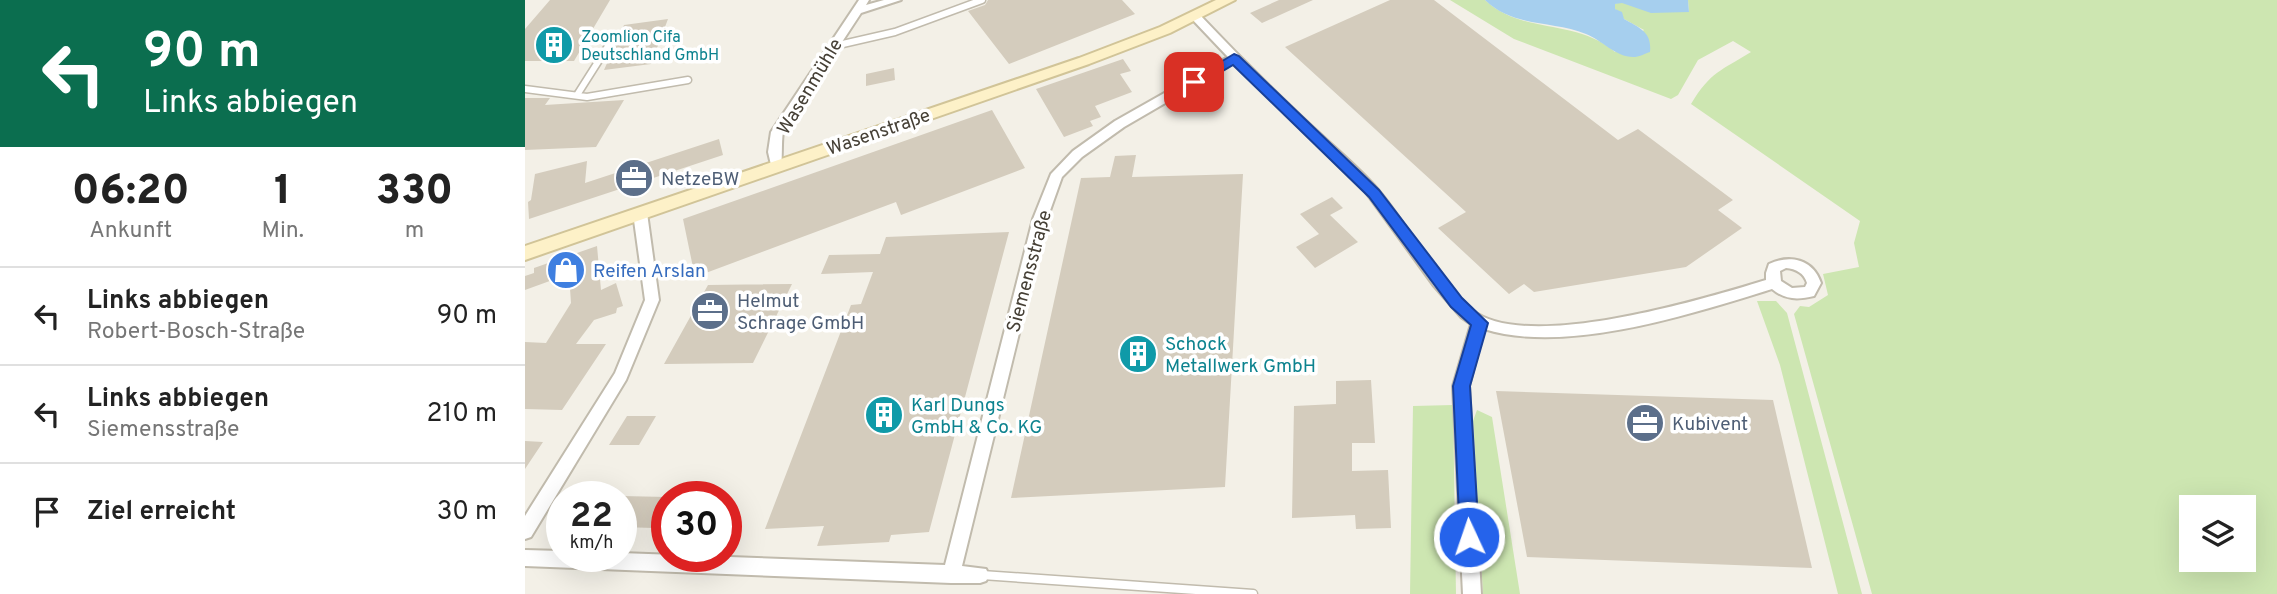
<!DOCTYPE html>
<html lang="de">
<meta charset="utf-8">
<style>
:root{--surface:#fff;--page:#f6f6f6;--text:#222;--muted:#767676;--line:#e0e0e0}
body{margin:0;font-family:Overpass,sans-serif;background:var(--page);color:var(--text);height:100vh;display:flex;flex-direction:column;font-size:26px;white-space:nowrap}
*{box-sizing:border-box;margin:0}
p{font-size:23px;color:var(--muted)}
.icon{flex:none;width:38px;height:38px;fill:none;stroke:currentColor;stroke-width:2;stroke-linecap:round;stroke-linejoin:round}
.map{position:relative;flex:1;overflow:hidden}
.drawer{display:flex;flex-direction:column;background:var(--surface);width:525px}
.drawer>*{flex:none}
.guide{background:#0b6e4f;color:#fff;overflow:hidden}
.fabs{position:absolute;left:1654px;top:495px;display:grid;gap:14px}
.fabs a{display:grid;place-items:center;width:77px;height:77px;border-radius:0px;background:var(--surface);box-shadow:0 7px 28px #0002;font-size:35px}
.speed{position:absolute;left:21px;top:481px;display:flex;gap:14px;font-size:35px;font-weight:700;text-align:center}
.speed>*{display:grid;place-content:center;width:91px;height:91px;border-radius:50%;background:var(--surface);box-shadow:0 7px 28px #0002;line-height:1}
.speed small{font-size:18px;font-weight:400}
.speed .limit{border:10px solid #d22;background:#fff;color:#111}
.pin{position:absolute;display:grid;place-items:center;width:60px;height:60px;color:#fff;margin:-30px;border-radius:14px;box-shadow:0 4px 10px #0006}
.me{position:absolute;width:77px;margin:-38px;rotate:357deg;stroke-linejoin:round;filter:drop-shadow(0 0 5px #0008)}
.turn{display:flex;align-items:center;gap:24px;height:147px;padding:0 28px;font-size:32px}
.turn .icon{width:91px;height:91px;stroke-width:2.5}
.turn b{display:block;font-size:49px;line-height:60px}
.eta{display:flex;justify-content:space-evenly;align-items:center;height:119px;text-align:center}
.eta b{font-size:42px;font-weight:800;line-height:49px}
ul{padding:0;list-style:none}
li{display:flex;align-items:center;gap:21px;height:98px;padding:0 28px;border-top:2px solid var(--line)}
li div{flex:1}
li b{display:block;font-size:26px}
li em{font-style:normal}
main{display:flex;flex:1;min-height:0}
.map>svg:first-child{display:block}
.green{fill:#cde6b1;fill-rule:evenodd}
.water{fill:#a6cfee}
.building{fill:#d4ccbd}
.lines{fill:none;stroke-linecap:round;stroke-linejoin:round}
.lane-far1-casing{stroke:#c1bbad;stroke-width:9}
.lane-casing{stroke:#c1bbad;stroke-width:11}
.street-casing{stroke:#c1bbad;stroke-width:4}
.secondary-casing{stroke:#d1c498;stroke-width:4}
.lane-far1{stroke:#fff;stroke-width:6}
.lane{stroke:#fff;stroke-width:8}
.street{fill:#fff;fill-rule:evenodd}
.secondary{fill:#fdf1c8;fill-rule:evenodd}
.route{fill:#2563eb;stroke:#184099;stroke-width:2}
.labels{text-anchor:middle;stroke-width:7;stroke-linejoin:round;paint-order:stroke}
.far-culture-label{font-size:16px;fill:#0d838f;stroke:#fff;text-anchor:start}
.street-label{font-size:19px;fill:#464036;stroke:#fff}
.service-label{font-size:19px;fill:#4e5e75;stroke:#fff;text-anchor:start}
.shop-label{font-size:19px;fill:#366cbe;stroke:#fff;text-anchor:start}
.culture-label{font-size:19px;fill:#0d838f;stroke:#fff;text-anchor:start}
</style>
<main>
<section class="drawer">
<div class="guide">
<div class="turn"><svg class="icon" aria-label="left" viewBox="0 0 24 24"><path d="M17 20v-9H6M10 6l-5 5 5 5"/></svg><div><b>90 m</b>Links abbiegen</div></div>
</div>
<div class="eta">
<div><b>06:20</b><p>Ankunft</p></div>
<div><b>1</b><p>Min.</p></div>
<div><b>330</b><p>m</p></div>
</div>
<ul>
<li><svg class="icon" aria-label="left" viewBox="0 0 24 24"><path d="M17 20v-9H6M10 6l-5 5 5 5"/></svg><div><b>Links abbiegen</b><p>Robert-Bosch-Straße</p></div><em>90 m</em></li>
<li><svg class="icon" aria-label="left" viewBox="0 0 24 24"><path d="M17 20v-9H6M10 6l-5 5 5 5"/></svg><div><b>Links abbiegen</b><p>Siemensstraße</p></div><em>210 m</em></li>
<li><svg class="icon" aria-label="arrive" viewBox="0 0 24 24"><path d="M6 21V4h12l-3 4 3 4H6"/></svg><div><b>Ziel erreicht</b></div><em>30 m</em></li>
</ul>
</section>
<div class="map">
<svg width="1752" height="594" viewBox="0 0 1752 594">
<rect width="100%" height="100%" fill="#f3f0e7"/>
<path class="green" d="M925,0H960C997,35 1050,18 1090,52L1119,30L1099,19L1090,9V4L1096,2L1164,12L1163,0H1752V594H1347L1269,314L1275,306L1284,307L1303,295L1298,274L1334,267L1329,243L1335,221L1166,104C1186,71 1196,71 1226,52L1208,41L1173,60L1153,95L1146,99L989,39ZM1666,508H1718V560H1666Z
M1232,301H1251L1262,313L1337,594H1313L1255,365Z
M928,405L931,594H885L888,406Z
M952,410L967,417L995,594H958L948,421Z"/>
<path class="water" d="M960,0H1163L1164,12L1126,13L1097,3L1090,4V9L1097,12L1099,19C1115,28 1127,32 1125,52C1121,53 1114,57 1110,57C1091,58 1077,40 1061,34C1027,20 989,28 960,0Z"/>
<path class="building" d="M25,0H85L49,61H0V29Z
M463,0H597L610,14L484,64L443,11L460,5Z
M754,0H788L737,23L725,13Z
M865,0H909L1093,140L1113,129L1208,200L1193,210L1217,228L1161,267L1009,292L999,284L984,294L913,228L941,212L760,47Z
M143,19L126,64L79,70L99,25Z
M598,59L606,71L595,74L607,92L570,106L576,117L565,121L568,126L539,137L511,89Z
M369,68L370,80L341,86V74Z
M0,98H25L20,105L99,100L71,147L0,150Z
M467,110L500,168L376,215L371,202L170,277L158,219Z
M194,139L198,155L4,219L3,202L6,200L10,174L62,161L60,183Z
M611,155L607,177L718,174L700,487L486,498L556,178L585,177L590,156Z
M807,197L818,208L805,215L833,242L790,268L771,247L794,234L775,214Z
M484,232L404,532L366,535L364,542L292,546L299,526L240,529L326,305L336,304L348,272L296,274L304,255L355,254L361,237Z
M72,246L76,290L91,283L98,306L92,308L91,313L69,320L51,344H81L37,410L0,409V342L21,343L46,303L44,274L0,290V276L9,273V268Z
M267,284L228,363L139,364L183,285Z
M846,380L850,443H827V471L863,470L866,528L831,529L830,515L767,518L769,406L811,404V381Z
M971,391L1248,400L1287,568L1002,557Z
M102,416H131L114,445H84Z
M0,441L18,442L0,469Z
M96,496L142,497V505L129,528L96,527Z"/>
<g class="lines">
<defs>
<path id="lane-far1" d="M309,46L370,32L457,0
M0,89L62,97L163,80
M52,95L85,43"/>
<path id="lane" d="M457,575L728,594"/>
<path id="street" d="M334,0H344L341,5L359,0H376L336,13L258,132C256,143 258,161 255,169H247L243,152L246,132Z
M670,13L674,14C708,50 743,85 779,119C802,141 827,161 849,185C884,224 906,276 947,310C1001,353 1179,299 1241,280V273L1244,264C1265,254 1288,259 1296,283L1289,296C1273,300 1260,300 1247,289C1166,314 1041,355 959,329L944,386L956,594H938L928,386L946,324L936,317L909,286L840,191L709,63L599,127L557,157L537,177L522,219L437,566L461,569L464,575L461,581L455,583H426L0,566V550L37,551V556H96V553L420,565L508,219L526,174L548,151L590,121L703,57L666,18V14ZM1261,268C1271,269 1279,273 1282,283L1280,287L1267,288L1256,281L1255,271Z
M115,208L122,213L134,300L101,380L6,537L0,539V516L90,373L120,300L108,213Z"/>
<path id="secondary" d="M691,0H710L645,33L564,64L0,260V246L554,58L635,27Z"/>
</defs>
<use href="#lane-far1" class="lane-far1-casing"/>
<use href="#lane" class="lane-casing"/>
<use href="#street" class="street-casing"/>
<use href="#secondary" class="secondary-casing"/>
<use href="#lane-far1" class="lane-far1"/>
<use href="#lane" class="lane"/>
<use href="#street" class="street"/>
<use href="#secondary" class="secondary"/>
</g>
<path class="route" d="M709,54L714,56L854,190L937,298L963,323L945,386L954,537L951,544L944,546L937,544L935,537L928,386L946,325L926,307L844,197L708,65L674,85L669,86L662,82Z"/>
<defs>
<symbol id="building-disc" viewBox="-11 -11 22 22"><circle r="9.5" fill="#0f9aa8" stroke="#fff"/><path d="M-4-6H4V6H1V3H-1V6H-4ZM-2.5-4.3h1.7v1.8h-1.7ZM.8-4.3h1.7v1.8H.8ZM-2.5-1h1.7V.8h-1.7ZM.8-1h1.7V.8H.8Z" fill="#fff"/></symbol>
<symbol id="office-disc" viewBox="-11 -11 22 22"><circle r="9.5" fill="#5c6f8a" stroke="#fff"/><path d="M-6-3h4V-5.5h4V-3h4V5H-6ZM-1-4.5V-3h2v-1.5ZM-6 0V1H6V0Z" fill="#fff"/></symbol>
<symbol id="shop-disc" viewBox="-11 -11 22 22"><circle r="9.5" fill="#3f7fe0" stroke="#fff"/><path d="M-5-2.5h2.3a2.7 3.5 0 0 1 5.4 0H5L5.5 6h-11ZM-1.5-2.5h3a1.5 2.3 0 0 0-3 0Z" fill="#fff"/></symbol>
</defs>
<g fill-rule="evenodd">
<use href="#building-disc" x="7" y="23" width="44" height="44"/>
<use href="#office-disc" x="87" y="156" width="44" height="44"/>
<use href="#shop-disc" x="19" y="248" width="44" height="44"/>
<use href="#office-disc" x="163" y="289" width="44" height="44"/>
<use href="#building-disc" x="591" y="332" width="44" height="44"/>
<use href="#building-disc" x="337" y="393" width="44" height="44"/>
<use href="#office-disc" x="1098" y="401" width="44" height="44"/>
</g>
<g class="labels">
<g class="far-culture-label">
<text x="56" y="42">Zoomlion Cifa<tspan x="56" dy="18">Deutschland GmbH</tspan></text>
</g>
<g class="street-label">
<text transform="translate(284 86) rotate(-59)" y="7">Wasenmühle</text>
<text transform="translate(353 131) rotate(-19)" y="7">Wasenstraße</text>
<text transform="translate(503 271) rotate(-75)" y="7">Siemensstraße</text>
</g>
<g class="service-label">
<text x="136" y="185">NetzeBW</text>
<text x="212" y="307">Helmut<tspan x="212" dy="22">Schrage GmbH</tspan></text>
<text x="1147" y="430">Kubivent</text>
</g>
<g class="shop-label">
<text x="68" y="277">Reifen Arslan</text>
</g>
<g class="culture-label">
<text x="640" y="350">Schock<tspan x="640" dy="22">Metallwerk GmbH</tspan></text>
<text x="386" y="411">Karl Dungs<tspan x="386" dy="22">GmbH &amp; Co. KG</tspan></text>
</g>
</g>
</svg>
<div class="fabs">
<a><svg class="icon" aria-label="layers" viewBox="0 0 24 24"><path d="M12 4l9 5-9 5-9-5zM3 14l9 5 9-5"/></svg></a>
</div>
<div class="speed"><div>22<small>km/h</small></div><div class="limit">30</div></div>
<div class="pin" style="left:669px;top:82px;background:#d93025"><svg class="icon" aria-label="arrive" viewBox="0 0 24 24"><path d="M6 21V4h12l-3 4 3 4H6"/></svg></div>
<svg class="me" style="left:944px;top:537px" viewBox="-20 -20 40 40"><circle r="17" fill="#2563eb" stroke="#fff" stroke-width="3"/><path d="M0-11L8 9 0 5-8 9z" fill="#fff"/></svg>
</div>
</main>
